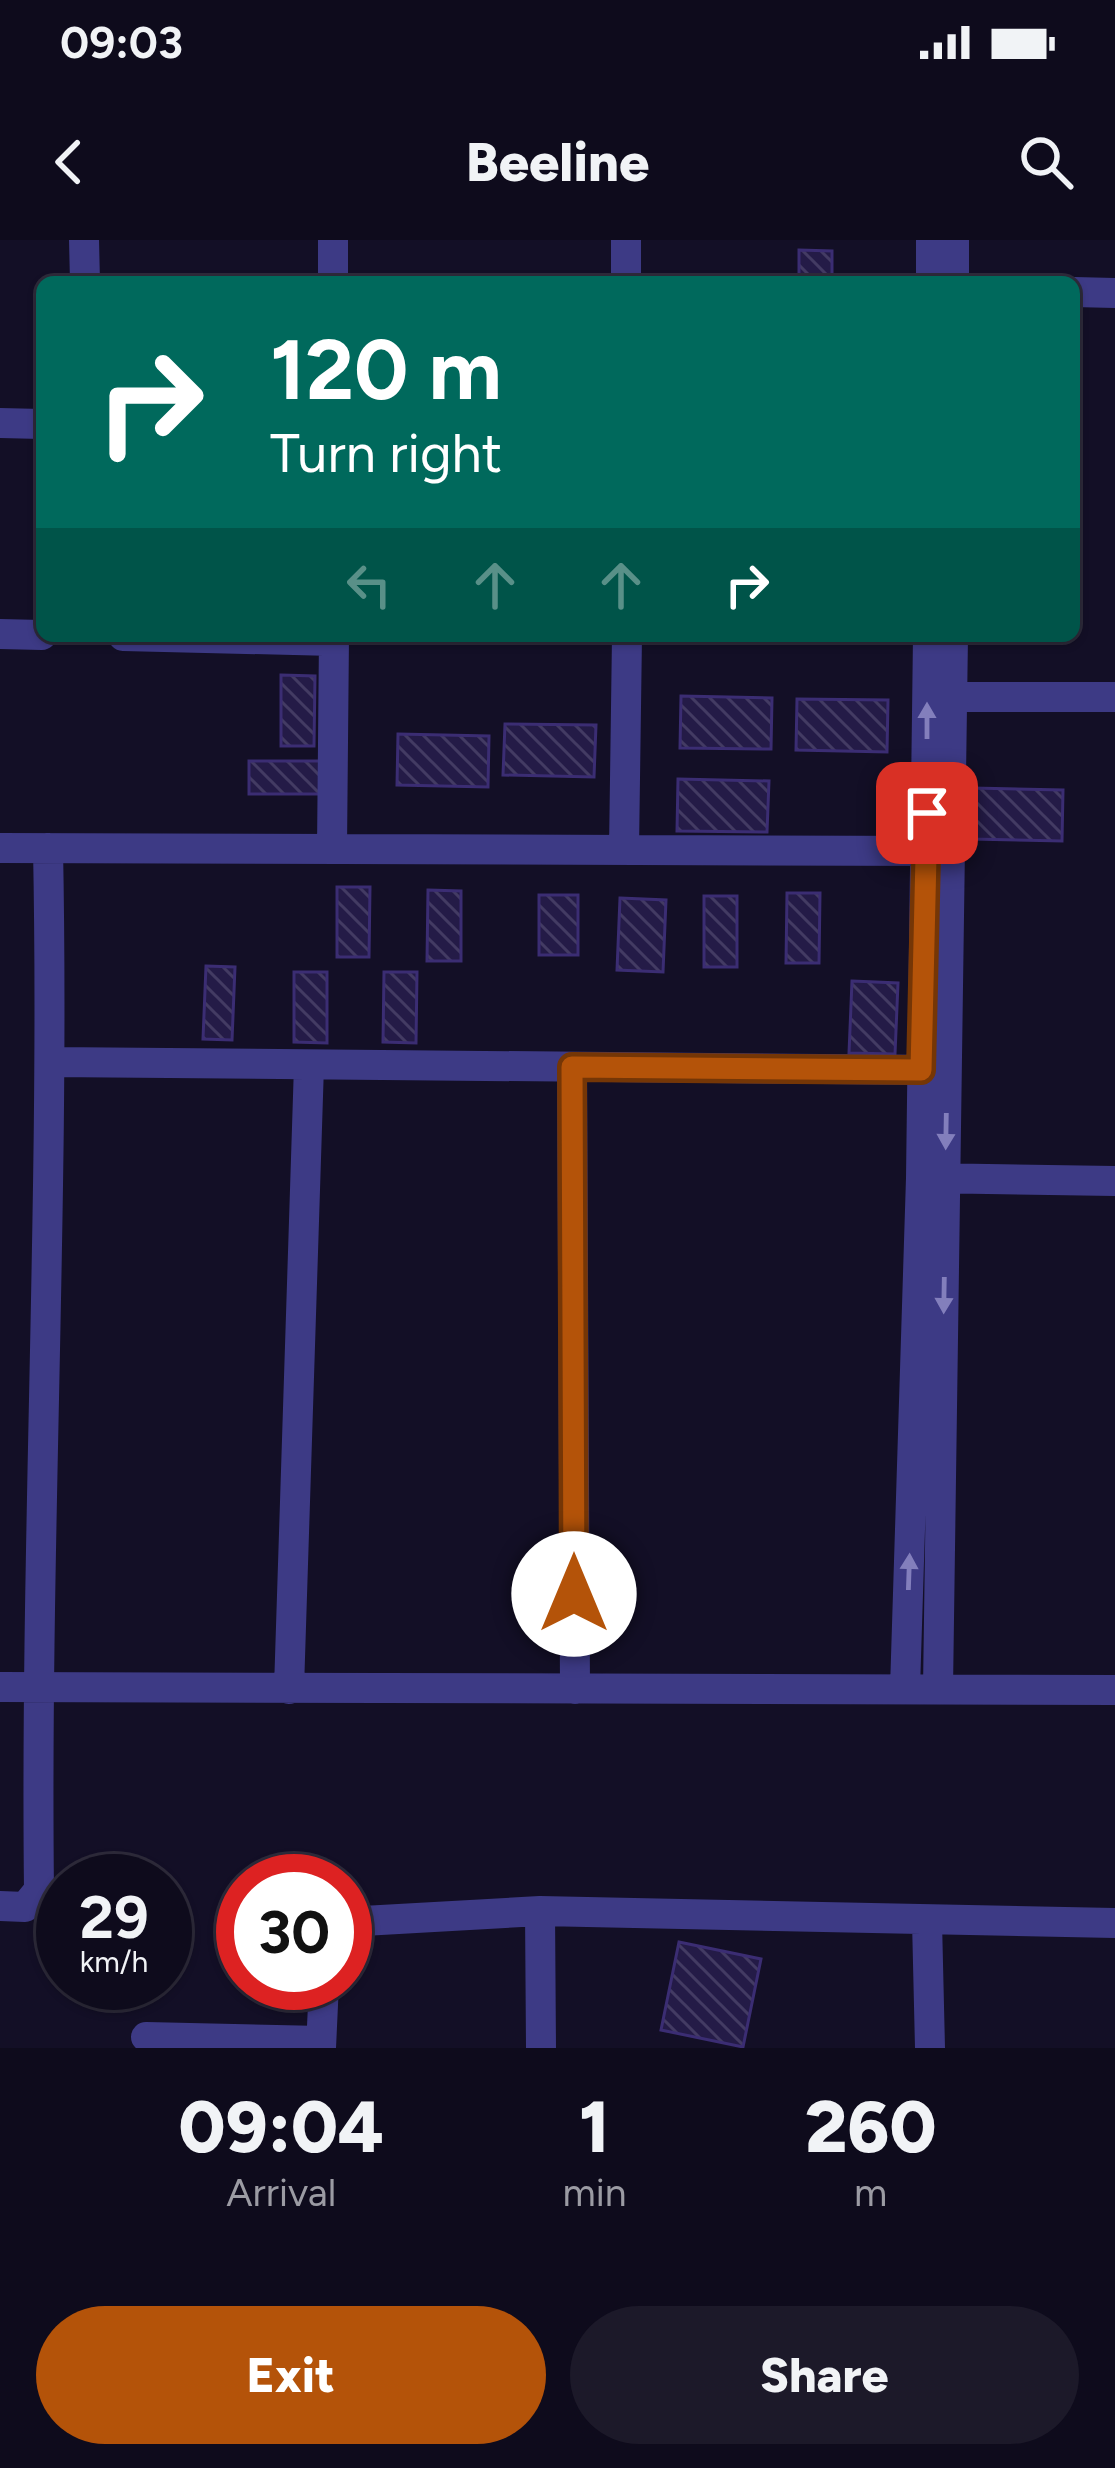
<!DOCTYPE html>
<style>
:root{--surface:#0e0b1c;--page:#1c1929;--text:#f1f3f6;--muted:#9b9ba3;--line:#2e2b3b;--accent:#b45309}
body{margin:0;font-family:Figtree,sans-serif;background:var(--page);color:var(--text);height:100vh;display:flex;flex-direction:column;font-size:45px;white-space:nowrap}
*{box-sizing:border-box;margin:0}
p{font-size:39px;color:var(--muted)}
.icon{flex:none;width:66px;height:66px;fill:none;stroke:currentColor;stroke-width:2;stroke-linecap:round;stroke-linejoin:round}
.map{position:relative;height:1808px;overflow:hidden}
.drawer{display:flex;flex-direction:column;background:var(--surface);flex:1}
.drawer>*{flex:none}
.hud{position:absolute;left:36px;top:36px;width:1044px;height:366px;border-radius:18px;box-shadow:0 3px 9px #0004,0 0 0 3px var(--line);background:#00695c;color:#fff;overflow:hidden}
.speed{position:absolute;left:36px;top:1614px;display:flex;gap:24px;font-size:60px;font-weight:700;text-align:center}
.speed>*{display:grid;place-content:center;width:156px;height:156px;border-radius:50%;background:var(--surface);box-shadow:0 3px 9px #0004,0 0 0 3px var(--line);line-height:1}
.speed small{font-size:30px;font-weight:400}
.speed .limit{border:18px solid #d22;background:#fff;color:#111}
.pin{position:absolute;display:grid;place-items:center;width:102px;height:102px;color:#fff;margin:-51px;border-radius:24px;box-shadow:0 6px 18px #0006}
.me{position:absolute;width:132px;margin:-66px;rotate:0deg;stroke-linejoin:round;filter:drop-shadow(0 0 9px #0008)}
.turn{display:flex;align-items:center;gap:42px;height:252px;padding:0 36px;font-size:54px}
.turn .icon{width:156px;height:156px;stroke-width:2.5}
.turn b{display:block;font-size:84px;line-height:102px}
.lanes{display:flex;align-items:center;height:114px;padding:0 36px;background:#0003;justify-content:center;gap:60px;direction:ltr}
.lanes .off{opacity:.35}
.eta{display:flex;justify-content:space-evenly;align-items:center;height:204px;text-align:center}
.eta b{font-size:72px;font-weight:800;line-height:84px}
.action{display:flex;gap:24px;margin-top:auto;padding:24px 36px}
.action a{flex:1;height:138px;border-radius:72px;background:var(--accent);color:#fff;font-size:48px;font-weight:800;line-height:138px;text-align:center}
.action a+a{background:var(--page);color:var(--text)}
.status{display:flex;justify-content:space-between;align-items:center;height:84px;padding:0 60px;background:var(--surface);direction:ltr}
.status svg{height:33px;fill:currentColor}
header{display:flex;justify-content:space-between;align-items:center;height:156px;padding:0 36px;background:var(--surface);font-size:54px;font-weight:800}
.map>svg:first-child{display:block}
.building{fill:url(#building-back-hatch);stroke:#3b2d73;stroke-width:3}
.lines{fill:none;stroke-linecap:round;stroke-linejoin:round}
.street{stroke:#3d3a85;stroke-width:30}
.oneway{fill:#837fbc}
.route-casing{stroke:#753606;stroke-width:30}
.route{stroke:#b45309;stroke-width:21}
</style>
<div class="status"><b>09:03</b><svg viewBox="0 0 49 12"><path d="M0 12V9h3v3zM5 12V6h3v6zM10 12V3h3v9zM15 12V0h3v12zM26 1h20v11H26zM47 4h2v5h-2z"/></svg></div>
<header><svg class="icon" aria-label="back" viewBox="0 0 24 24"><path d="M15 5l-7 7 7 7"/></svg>Beeline<svg class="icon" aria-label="search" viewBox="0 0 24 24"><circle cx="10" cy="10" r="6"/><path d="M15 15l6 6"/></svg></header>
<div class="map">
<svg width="1115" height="1808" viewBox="0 0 1115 1808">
<defs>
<pattern id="building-back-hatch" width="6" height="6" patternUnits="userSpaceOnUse" patternTransform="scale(3)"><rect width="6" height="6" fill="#241b47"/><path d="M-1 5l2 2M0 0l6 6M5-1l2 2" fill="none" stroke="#433b63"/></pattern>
</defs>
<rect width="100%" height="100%" fill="#130f26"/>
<path class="building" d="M799,10L832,11V42H799Z
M281,435L315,436L314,506H281Z
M681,456L772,458L771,509L680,508Z
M797,459L888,460L887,512L796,510Z
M505,484L596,485L594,537L503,535Z
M398,494L489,496L488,547L397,545Z
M249,521H320V554H249Z
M678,539L769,541L767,592L677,591Z
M972,548L1063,550L1062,601L971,599Z
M337,647H370L369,717H337Z
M428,650L461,651V721H427Z
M787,653H820L819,723H786Z
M539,655H578V715H539Z
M704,656H737V727H704Z
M620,658L666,660L663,732L617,730Z
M206,726L235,727L232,800L203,799Z
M294,732H327V803L294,802Z
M384,732H417L416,803L383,802Z
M852,741L898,743L895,814L849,813Z
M679,1702L761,1719L743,1807L661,1790Z"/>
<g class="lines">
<path class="street" d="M84,0L85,42
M333,0V42
M626,0V42
M931,0V42
M954,42V0
M1074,52L1115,53
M0,183L42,184
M0,394L42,395
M123,396L334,401
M953,457H1115
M0,608L945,611
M332,609L334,396
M624,610L627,396
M52,822L940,830
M572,827L575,1449
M927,938L1115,941
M0,1447L1115,1450
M289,1449L309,825
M905,1449L921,938L928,396
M938,1449L953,396
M0,1666L25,1667L39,1650C35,1303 55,955 48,608
M540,1671L541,1808
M927,1681L930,1808
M345,1682L540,1671L1115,1683
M146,1797L321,1801
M321,1808L324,1743"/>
</g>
<defs><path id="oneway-solid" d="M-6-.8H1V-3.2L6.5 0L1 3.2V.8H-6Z" transform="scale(3)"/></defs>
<g class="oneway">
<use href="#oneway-solid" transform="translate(927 481) rotate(-90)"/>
<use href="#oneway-solid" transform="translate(946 891) rotate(91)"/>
<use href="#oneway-solid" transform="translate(944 1055) rotate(91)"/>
<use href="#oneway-solid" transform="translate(909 1332) rotate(-88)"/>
</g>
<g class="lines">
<defs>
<path id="route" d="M574,1354L572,827L921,830L927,573"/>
</defs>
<use href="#route" class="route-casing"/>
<use href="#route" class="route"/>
</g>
</svg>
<div class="speed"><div>29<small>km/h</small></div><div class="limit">30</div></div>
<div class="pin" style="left:927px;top:573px;background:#d93025"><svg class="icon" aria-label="arrive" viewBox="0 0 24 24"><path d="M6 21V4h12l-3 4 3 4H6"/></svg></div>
<svg class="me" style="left:574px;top:1354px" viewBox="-20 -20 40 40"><circle r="19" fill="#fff"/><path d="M0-13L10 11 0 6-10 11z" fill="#b45309"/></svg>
<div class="hud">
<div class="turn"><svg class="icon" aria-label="right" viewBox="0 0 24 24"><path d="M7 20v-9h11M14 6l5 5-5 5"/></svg><div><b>120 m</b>Turn right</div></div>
<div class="lanes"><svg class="icon off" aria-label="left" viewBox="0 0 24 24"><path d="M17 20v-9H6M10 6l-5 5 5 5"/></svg><svg class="icon off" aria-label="ahead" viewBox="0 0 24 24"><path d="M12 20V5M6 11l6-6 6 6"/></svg><svg class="icon off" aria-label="ahead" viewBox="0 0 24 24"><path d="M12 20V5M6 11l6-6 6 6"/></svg><svg class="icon" aria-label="right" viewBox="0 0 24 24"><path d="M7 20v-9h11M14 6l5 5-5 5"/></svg></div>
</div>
</div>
<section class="drawer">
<div class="eta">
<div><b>09:04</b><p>Arrival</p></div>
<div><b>1</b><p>min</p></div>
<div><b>260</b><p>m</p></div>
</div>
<div class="action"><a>Exit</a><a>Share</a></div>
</section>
